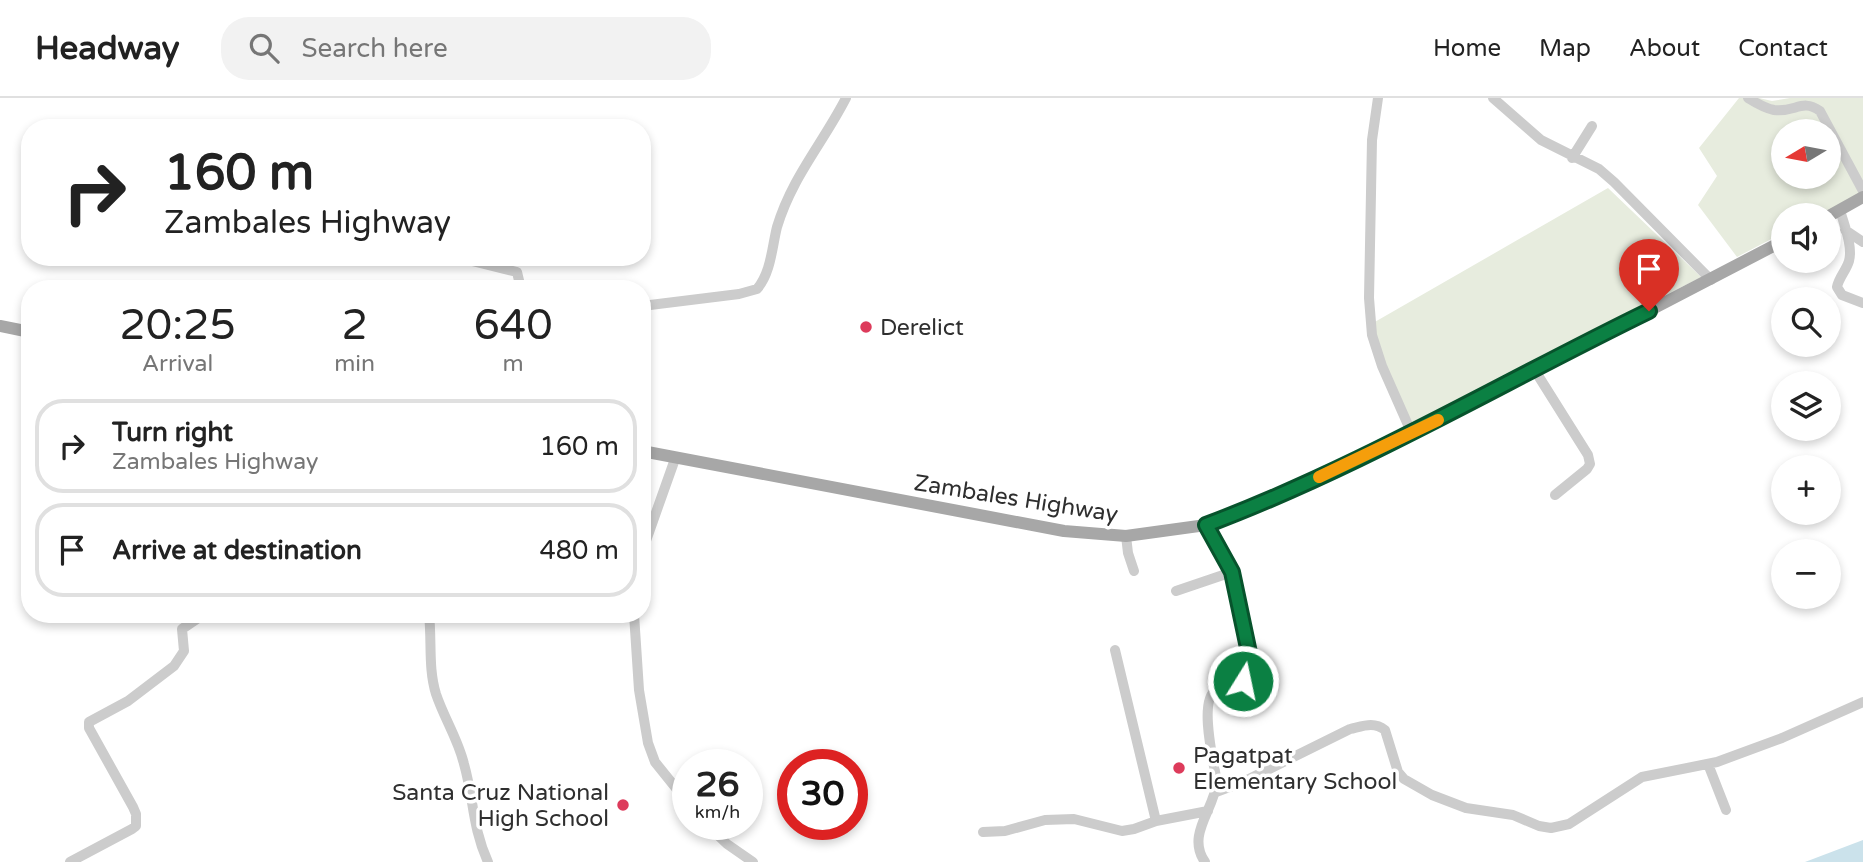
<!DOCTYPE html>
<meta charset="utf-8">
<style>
:root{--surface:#fff;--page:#f2f2f2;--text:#222;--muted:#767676;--line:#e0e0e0}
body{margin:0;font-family:"Varela Round",sans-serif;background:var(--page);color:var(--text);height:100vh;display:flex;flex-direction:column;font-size:26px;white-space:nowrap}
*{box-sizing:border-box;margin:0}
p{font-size:23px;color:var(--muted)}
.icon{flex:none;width:38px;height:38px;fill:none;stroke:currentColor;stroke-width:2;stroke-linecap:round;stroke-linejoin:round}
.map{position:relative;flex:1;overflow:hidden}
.panel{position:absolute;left:21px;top:182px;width:630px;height:343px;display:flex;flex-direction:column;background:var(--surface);border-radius:28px;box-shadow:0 4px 10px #0003}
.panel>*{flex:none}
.hud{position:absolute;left:21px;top:21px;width:630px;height:147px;border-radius:28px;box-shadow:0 4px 10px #0003;background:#fff;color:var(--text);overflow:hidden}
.needle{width:46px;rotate:260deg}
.controls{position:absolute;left:1771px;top:21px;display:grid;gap:14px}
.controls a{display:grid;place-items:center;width:70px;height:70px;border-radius:50%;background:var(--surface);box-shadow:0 4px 10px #0003;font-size:35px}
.speed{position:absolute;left:672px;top:651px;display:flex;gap:14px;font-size:35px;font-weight:700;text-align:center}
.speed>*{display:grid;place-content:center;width:91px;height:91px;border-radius:50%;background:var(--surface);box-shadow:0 4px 10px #0003;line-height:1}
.speed small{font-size:18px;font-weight:400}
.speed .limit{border:10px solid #d22;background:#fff;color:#111}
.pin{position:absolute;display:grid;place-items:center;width:60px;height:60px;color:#fff;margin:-72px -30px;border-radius:50% 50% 50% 0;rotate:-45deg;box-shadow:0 0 7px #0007}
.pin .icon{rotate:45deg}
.me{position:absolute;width:77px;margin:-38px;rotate:10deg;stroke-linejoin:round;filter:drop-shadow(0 0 5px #0008)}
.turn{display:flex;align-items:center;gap:24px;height:147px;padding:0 28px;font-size:32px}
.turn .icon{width:91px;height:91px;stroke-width:2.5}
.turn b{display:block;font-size:49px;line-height:60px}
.eta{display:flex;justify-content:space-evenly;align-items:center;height:119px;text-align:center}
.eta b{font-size:42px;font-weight:600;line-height:49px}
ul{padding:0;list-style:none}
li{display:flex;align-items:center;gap:21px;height:94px;margin:0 14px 10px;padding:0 14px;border:4px solid var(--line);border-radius:28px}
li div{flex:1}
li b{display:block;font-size:26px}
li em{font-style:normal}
header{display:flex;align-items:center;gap:42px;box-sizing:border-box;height:98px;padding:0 35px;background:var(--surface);border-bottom:2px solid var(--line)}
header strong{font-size:33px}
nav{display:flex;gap:38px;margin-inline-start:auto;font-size:24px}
.search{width:490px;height:63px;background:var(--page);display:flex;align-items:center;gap:18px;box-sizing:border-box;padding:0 24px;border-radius:28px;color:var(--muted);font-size:26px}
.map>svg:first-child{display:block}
.green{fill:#e7ecde;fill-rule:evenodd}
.water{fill:#cbe2eb}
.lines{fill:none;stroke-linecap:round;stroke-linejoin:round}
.minor{stroke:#ccc;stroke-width:10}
.major{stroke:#a7a7a7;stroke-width:12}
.route-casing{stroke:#07532c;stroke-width:18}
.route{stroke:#0b8043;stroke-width:12}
.slow{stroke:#f59e0b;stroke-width:12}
.poi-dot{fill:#dd3b5b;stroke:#fff;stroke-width:2.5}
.labels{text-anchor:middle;stroke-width:7;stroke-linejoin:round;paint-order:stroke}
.poi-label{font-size:23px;fill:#2f2f2f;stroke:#fff;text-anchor:start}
.street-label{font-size:23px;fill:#2f2f2f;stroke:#fff}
</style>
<header>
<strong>Headway</strong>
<div class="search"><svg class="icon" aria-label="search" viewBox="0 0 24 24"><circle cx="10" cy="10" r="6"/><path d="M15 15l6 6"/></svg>Search here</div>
<nav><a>Home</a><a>Map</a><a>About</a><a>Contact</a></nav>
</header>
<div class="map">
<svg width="1863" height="764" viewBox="0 0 1863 764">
<rect width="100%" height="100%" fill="#fff"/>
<path class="green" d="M1739,0H1759L1772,3L1790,0H1863V95L1823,116L1783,117V135L1737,159L1698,107L1717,78L1699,50ZM1783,33H1829V79H1783Z
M1608,90L1701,179L1413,327L1386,269L1373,225Z"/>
<path class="water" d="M1863,742V764H1805Z"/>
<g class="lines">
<path class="minor" d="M1378,0L1372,42L1369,200L1372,237L1382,268L1412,336
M1493,0L1541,42L1599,71L1614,84L1711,182
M1748,0C1756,5 1764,10 1774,12C1795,15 1802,0 1820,13L1863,93
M1572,60L1592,28
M1840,112C1844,127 1853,148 1849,163C1846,173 1839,179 1837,189L1842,197L1863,205
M1845,132L1863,144
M456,159L517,174L521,191
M642,208L739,196L757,191C771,175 772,149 777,129C792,79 823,45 846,0
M1534,271L1588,357L1590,366L1587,371L1555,397
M1126,438L1128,455L1134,473
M642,454L675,361
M1176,493L1232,474
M429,516C432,543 428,570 436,596C444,620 458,641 464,666C474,701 472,729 488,764
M634,516L639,592L648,645L655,664L688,705
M1115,552L1156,723
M1708,666L1726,712
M1216,694L1243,684L1350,631C1363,628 1374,623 1385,632L1398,674L1404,681L1432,697L1466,710L1513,717L1539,728L1551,730L1569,726L1642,679L1717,664L1782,640L1863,604
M706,726L727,746L753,764
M983,734L1005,733L1045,722L1074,721L1122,733L1134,731L1156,723L1208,713
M70,764L132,731L136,728V716L133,709L89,630V624L128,603L174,568L184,553L182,531L204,516
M1205,764C1186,737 1214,712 1217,684C1214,666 1198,602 1216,592C1232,583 1242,589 1252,569L1232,474L1206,427"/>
<path class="major" d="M1829,118L1863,99
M0,228L30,234
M642,353L1064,433L1126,438L1206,427L1261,406L1412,336L1783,143"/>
</g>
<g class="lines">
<defs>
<path id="route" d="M1243,583L1252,569L1232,474L1206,427C1360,369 1501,285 1649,213"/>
</defs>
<use href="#route" class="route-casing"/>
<use href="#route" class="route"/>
<path class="slow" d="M1319,379L1438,322"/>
</g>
<g class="poi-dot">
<circle cx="866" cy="229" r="7"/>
<circle cx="1179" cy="670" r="7"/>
<circle cx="623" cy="707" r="7"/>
</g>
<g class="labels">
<g class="poi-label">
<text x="880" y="237">Derelict</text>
<text x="1193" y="665">Pagatpat<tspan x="1193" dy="26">Elementary School</tspan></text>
<text x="609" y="702" text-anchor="end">Santa Cruz National<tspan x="609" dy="26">High School</tspan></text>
</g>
<g class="street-label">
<text transform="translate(1016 400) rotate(9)" y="8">Zambales Highway</text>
</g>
</g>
</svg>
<div class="controls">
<a><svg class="needle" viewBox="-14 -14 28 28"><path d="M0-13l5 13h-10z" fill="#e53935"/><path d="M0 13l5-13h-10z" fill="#767676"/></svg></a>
<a><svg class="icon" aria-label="sound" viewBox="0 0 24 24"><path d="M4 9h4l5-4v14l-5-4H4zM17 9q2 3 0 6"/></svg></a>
<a><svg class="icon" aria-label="search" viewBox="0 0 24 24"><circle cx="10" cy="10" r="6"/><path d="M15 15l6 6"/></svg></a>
<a><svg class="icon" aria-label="layers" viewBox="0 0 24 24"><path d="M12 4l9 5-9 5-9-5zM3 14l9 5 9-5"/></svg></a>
<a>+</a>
<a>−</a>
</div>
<div class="speed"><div>26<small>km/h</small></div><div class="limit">30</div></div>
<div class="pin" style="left:1649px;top:213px;background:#d93025"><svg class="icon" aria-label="arrive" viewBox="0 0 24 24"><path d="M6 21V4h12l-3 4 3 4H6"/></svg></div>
<svg class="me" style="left:1243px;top:583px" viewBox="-20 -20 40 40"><circle r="17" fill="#0b8043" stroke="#fff" stroke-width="3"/><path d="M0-11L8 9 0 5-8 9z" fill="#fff"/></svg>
<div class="hud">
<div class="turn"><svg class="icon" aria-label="right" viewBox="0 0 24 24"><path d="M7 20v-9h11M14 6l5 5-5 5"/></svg><div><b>160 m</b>Zambales Highway</div></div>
</div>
<section class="panel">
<div class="eta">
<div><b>20:25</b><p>Arrival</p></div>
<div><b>2</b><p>min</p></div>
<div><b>640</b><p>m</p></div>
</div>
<ul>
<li><svg class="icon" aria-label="right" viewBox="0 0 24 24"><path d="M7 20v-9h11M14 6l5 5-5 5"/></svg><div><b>Turn right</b><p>Zambales Highway</p></div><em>160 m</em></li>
<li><svg class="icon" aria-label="arrive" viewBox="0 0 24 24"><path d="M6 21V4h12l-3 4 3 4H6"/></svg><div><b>Arrive at destination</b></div><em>480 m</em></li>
</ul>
</section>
</div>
